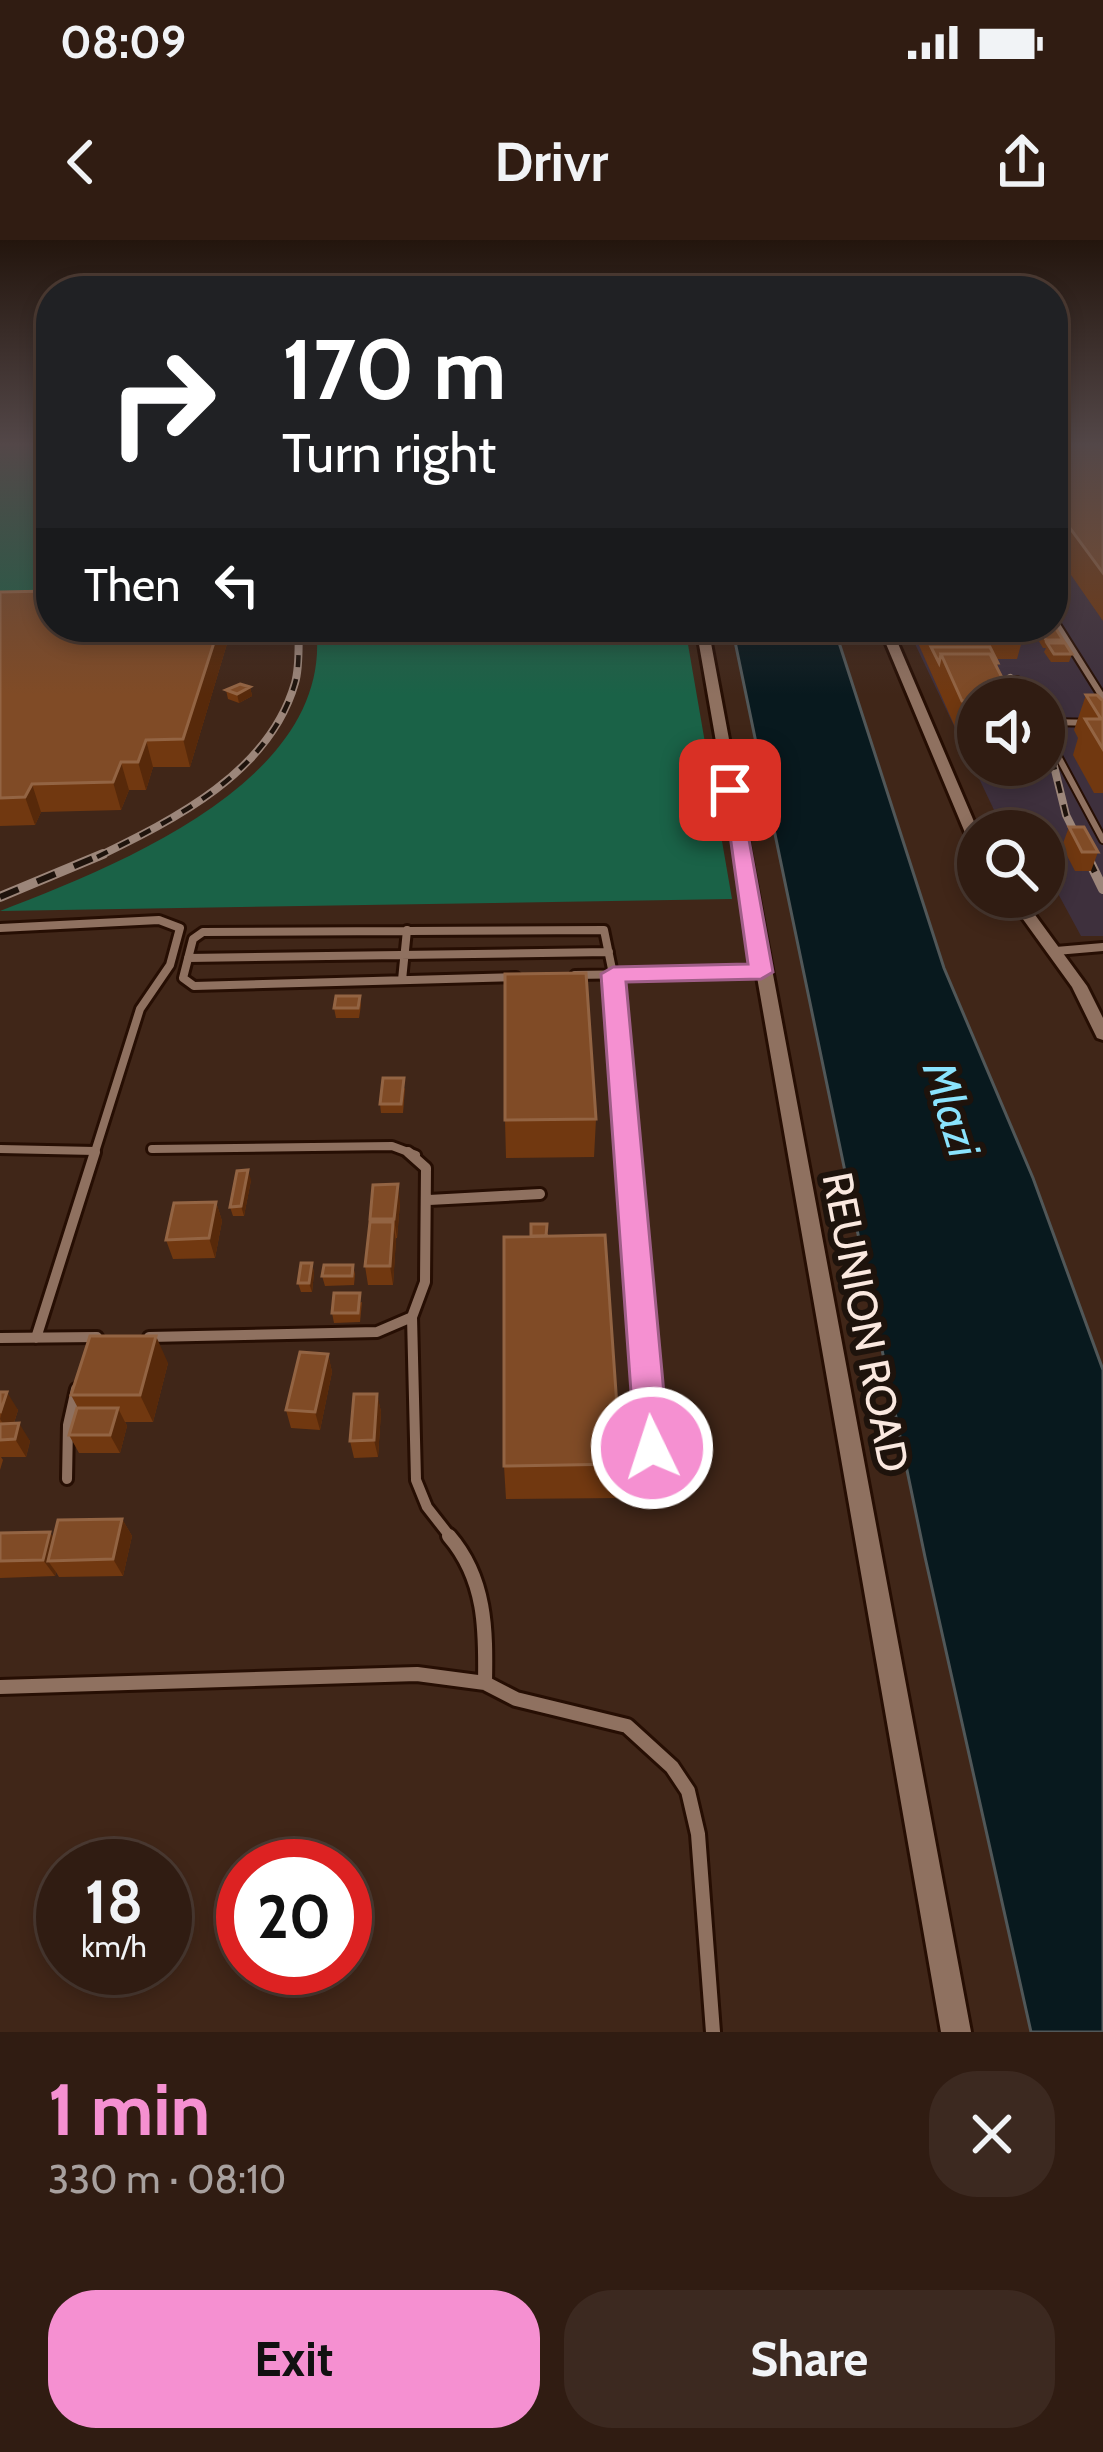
<!DOCTYPE html>
<meta charset="utf-8">
<style>
:root{--surface:#301c12;--page:#3c2920;--text:#f1f3f6;--muted:#a8a19f;--line:#4b3a32;--accent:#f590d1}
body{margin:0;font-family:Cabin,sans-serif;background:var(--page);color:var(--text);height:100vh;display:flex;flex-direction:column;font-size:45px;white-space:nowrap}
*{box-sizing:border-box;margin:0}
p{font-size:39px;color:var(--muted)}
.icon{flex:none;width:66px;height:66px;fill:none;stroke:currentColor;stroke-width:2;stroke-linecap:round;stroke-linejoin:round}
.map{position:relative;height:1792px;overflow:hidden}
.panel{display:flex;flex-direction:column;background:var(--surface);flex:1}
.panel>*{flex:none}
.guide{position:absolute;left:36px;top:36px;width:1032px;height:366px;border-radius:48px;box-shadow:0 6px 18px #0003,0 0 0 3px var(--line);background:#202124;color:#fff;overflow:hidden}
.tools{position:absolute;left:957px;top:438px;display:grid;gap:24px}
.tools a{display:grid;place-items:center;width:108px;height:108px;border-radius:50%;background:var(--surface);box-shadow:0 6px 18px #0003,0 0 0 3px var(--line);font-size:60px}
.speed{position:absolute;left:36px;top:1599px;display:flex;gap:24px;font-size:60px;font-weight:700;text-align:center}
.speed>*{display:grid;place-content:center;width:156px;height:156px;border-radius:50%;background:var(--surface);box-shadow:0 6px 18px #0003,0 0 0 3px var(--line);line-height:1}
.speed small{font-size:30px;font-weight:400}
.speed .limit{border:18px solid #d22;background:#fff;color:#111}
.pin{position:absolute;display:grid;place-items:center;width:102px;height:102px;color:#fff;margin:-51px;border-radius:24px;box-shadow:0 6px 18px #0006}
.me{position:absolute;width:132px;margin:-66px;rotate:356deg;stroke-linejoin:round;filter:drop-shadow(0 0 9px #0008)}
.turn{display:flex;align-items:center;gap:42px;height:252px;padding:0 48px;font-size:54px}
.turn .icon{width:156px;height:156px;stroke-width:2.5}
.turn b{display:block;font-size:84px;line-height:102px}
.then{display:flex;align-items:center;height:114px;padding:0 48px;background:#0003;gap:24px;font-size:45px}
.round{display:grid;place-items:center;flex:none;width:126px;height:126px;border-radius:48px;background:var(--page)}
.summary{display:flex;align-items:center;justify-content:space-between;height:204px;padding:0 48px}
h1{font-size:72px;font-weight:700;line-height:90px;color:var(--accent)}
.action{display:flex;gap:24px;margin-top:auto;padding:24px 48px}
.action a{flex:1;height:138px;border-radius:48px;background:var(--accent);color:#111;font-size:48px;font-weight:700;line-height:138px;text-align:center}
.action a+a{background:var(--page);color:var(--text)}
.status{display:flex;justify-content:space-between;align-items:center;height:84px;padding:0 60px;background:var(--surface);direction:ltr}
.status svg{height:33px;fill:currentColor}
header{display:flex;justify-content:space-between;align-items:center;height:156px;padding:0 48px;background:var(--surface);font-size:54px;font-weight:700}
.map>svg:first-child{display:block}
.industrial{fill:#3e303d;fill-rule:evenodd}
.green{fill:#1a6247}
.water{fill:#08191e;stroke:#515758;stroke-width:3}
.lines{fill:none;stroke-linecap:round;stroke-linejoin:round}
.lane-far4-casing{stroke:#260e03;stroke-width:8}
.lane-far3-casing{stroke:#260e03;stroke-width:10}
.lane-far2-casing{stroke:#260e03;stroke-width:14}
.lane-far1-casing{stroke:#260e03;stroke-width:16}
.lane-casing{stroke:#260e03;stroke-width:20}
.street-casing{stroke:#260e03;stroke-width:6}
.lane-far4{stroke:#8f7160;stroke-width:4.5}
.lane-far3{stroke:#8f7160;stroke-width:6}
.lane-far2{stroke:#8f7160;stroke-width:8}
.lane-far1{stroke:#8f7160;stroke-width:10}
.lane{stroke:#8f7160;stroke-width:14}
.street{fill:#8f7160;fill-rule:evenodd}
.rail-far1-casing{stroke:#9c867a;stroke-width:8}
.rail-casing{stroke:#9c867a;stroke-width:10}
.rail-far1{stroke:#1e130c;stroke-width:4.5;stroke-dasharray:12;stroke-linecap:butt}
.rail{stroke:#1e130c;stroke-width:6;stroke-dasharray:20;stroke-linecap:butt}
.wall{fill:#713810}
.shaded-wall{fill:#57290a}
.building{fill:#804b26;stroke:#936443;stroke-width:3}
.route{fill:#f590d1;stroke:#9f5e88;stroke-width:3}
.labels{text-anchor:middle;stroke-width:12;stroke-linejoin:round;paint-order:stroke}
.street-label{font-size:42px;fill:#fae8df;stroke:#1e130c}
.water-label{font-size:45px;font-style:italic;fill:#8ae3fd;stroke:#1e130c}
</style>
<div class="status"><b>08:09</b><svg viewBox="0 0 49 12"><path d="M0 12V9h3v3zM5 12V6h3v6zM10 12V3h3v9zM15 12V0h3v12zM26 1h20v11H26zM47 4h2v5h-2z"/></svg></div>
<header><svg class="icon" aria-label="back" viewBox="0 0 24 24"><path d="M15 5l-7 7 7 7"/></svg>Drivr<svg class="icon" aria-label="share" viewBox="0 0 24 24"><path d="M12 15V3M7 8l5-5 5 5M5 13v7h14v-7"/></svg></header>
<div class="map">
<svg width="1103" height="1792" viewBox="0 0 1103 1792">
<rect width="100%" height="100%" fill="#402618"/>
<path class="industrial" d="M1053,204H1103V696H1081L1049,637H1044V591H1004L907,387H1053ZM978,459H1044V525H978Z"/>
<path class="green" d="M0,204H51V365H0Z
M316,387H685L732,659L0,671C116,626 335,541 316,387Z"/>
<path class="water" d="M732,387H834L944,728L1033,938L1103,1130V1792H1031L925,1317Z"/>
<g class="lines">
<defs>
<path id="lane-far4" d="M1053,377L1058,386"/>
<path id="lane-far3" d="M1056,383L1103,458
M1017,440L1028,459
M1044,482L1103,483
M1044,490L1103,600"/>
<path id="lane-far2" d="M0,688L159,680L180,688L170,725L140,769L94,915
M1056,711L1103,707
M188,718L609,712
M575,735L761,732
M516,737L194,746L183,738L193,699L203,692L604,690L613,734L628,915
M402,740L407,690
M0,909L95,911
M152,909L392,906L416,915"/>
<path id="lane-far1" d="M408,912L426,928L425,1042L412,1077L416,1240L427,1267L452,1299
M628,912L652,1208
M429,960L540,954
M149,1097L377,1092L412,1077
M0,1098L97,1097
M36,1098L95,912
M67,1239L68,1185L76,1149"/>
<path id="lane" d="M449,1296C486,1339 486,1390 485,1443
M0,1447L417,1434L485,1443L516,1459L627,1486L672,1527L688,1551L698,1594L713,1792"/>
<path id="street" d="M696,387H708L971,1792H941Z
M879,387H891L978,591V611L971,607Z
M1007,657H1022L1087,746L1103,778V800L1097,798L1072,747Z"/>
</defs>
<use href="#lane-far4" class="lane-far4-casing"/>
<use href="#lane-far3" class="lane-far3-casing"/>
<use href="#lane-far2" class="lane-far2-casing"/>
<use href="#lane-far1" class="lane-far1-casing"/>
<use href="#lane" class="lane-casing"/>
<use href="#street" class="street-casing"/>
<use href="#lane-far4" class="lane-far4"/>
<use href="#lane-far3" class="lane-far3"/>
<use href="#lane-far2" class="lane-far2"/>
<use href="#lane-far1" class="lane-far1"/>
<use href="#lane" class="lane"/>
<use href="#street" class="street"/>
<defs>
<path id="rail-far1" d="M1010,438L1021,459
M1052,518L1066,575L1087,617
M97,617C175,579 269,533 295,443C300,426 298,405 299,387"/>
<path id="rail" d="M1086,614L1103,649
M0,657L103,614"/>
</defs>
<use href="#rail-far1" class="rail-far1-casing"/>
<use href="#rail" class="rail-casing"/>
<use href="#rail-far1" class="rail-far1"/>
<use href="#rail" class="rail"/>
</g>
<path class="wall" d="M1053,204H1103V381L1053,309Z
M0,352L51,387H232L190,527H153L146,550H129L121,570L41,572L35,585L0,586Z
M911,387H1007L1008,391L1022,401L1017,419H996L998,423L997,428L978,459V502L973,491L974,487H955Z
M1023,387H1041V389L1063,400L1062,403L1072,414L1069,422H1051L1044,412L1046,408H1043L1037,398L1039,390H1025Z
M250,447L252,456L239,463L228,459L226,450Z
M1086,455L1103,461V553H1094L1073,515L1078,498L1074,490Z
M1069,587L1098,612L1091,631H1075L1062,606Z
M360,756L361,765L359,778H336L334,768Z
M405,848L403,873H381L380,864Z
M596,879L594,917L506,918L505,880Z
M251,940L244,976H233L230,967Z
M373,945L400,963L397,998H396L393,1045H368L365,1026Z
M216,962L222,981L215,1018L173,1019L166,1000Z
M547,996L621,1224L618,1258L506,1259L504,1226Z
M312,1023L314,1033L312,1052H301L298,1043Z
M353,1025L355,1034L354,1045L325,1046L322,1036Z
M362,1062L360,1082L334,1083L332,1073Z
M328,1114L332,1132L320,1190L291,1188L286,1170Z
M168,1123L153,1182H125L127,1186L120,1213H79L69,1195L78,1168L71,1155Z
M0,1152L18,1170L14,1183L30,1201L26,1217H1L3,1220L0,1230Z
M377,1154L381,1172L378,1217L354,1218L350,1201Z
M122,1279L132,1296L123,1336L59,1337L56,1332L55,1336L0,1338V1293L54,1297Z"/>
<path class="shaded-wall" d="M219,387H232L190,527L183,499Z
M250,447L252,456L239,463L237,454Z
M146,500L153,527L146,550L138,522Z
M121,522L129,550L121,570L113,542Z
M32,544L41,572L35,585L25,557Z
M248,930L251,940L244,976L241,966Z
M398,944L400,963L397,998L394,979Z
M216,962L222,981L215,1018L209,998Z
M393,982L396,1001L393,1045L390,1026Z
M312,1023L314,1033L312,1052L309,1043Z
M156,1096L168,1123L153,1182L140,1155Z
M328,1114L332,1132L320,1190L315,1172Z
M7,1152L18,1170L10,1195L0,1179Z
M377,1154L381,1172L378,1217L374,1200Z
M118,1168L127,1186L120,1213L110,1195Z
M19,1183L30,1201L26,1217L15,1199Z
M122,1279L132,1296L123,1336L113,1319Z
M50,1292L61,1309L48,1321L56,1332L55,1336L43,1320Z"/>
<path class="building" d="M1053,204H1103V333L1053,265Z
M51,351V387H219L183,499L146,500L138,522H121L113,542L32,544L25,557L0,558V352Z
M928,387H980L986,399L933,398Z
M982,387H1007L1009,390H984Z
M1039,389H1056L1063,400H1046Z
M991,391H1016L1022,401H997Z
M1047,403H1065L1072,414H1054Z
M931,407H990L998,423H995L990,414H941L939,423Z
M941,414H990L1013,459L962,461Z
M240,444L250,447L237,454L226,450Z
M1086,455H1097L1103,461V509L1085,479H1101Z
M1069,587H1084L1098,612H1082Z
M586,733L596,879L505,880V734Z
M336,756H360L358,768H334Z
M383,838H404L401,864H380Z
M248,930L241,966L230,967L237,931Z
M398,944L394,979H370L373,945Z
M216,962L209,998L166,1000L174,963Z
M370,982H393L390,1026H365Z
M531,984H547L546,996H531Z
M605,995L621,1224L504,1226V997Z
M301,1023H312L309,1043H298Z
M324,1025H353L352,1036H322Z
M334,1053H360L358,1073H332Z
M90,1096H156L140,1155H71Z
M300,1112L328,1114L315,1172L286,1170Z
M0,1152H7L0,1173Z
M354,1154H377L374,1200L350,1201Z
M77,1168H118L110,1195H69Z
M19,1183L15,1199L0,1200V1184Z
M122,1279L113,1319L48,1321L58,1280Z
M50,1292L43,1320L0,1321V1293Z"/>
<linearGradient id="sky" x2="0" y2="1"><stop stop-color="#23150d"/><stop offset="0.45" stop-color="#534748"/><stop offset="1" stop-color="#534748" stop-opacity="0"/></linearGradient>
<rect width="1103" height="455" fill="url(#sky)"/>
<path class="route" d="M723,545L740,550L773,732L761,739L626,742L669,1208L664,1219L652,1223L640,1219L635,1208L601,734L613,727L748,724Z"/>
<g class="labels">
<g class="street-label">
<text transform="translate(866 1082) rotate(79)" y="15">REUNION ROAD</text>
</g>
<g class="water-label">
<text transform="translate(952 869) rotate(73)" y="16">Mlazi</text>
</g>
</g>
</svg>
<div class="tools">
<a><svg class="icon" aria-label="sound" viewBox="0 0 24 24"><path d="M4 9h4l5-4v14l-5-4H4zM17 9q2 3 0 6"/></svg></a>
<a><svg class="icon" aria-label="search" viewBox="0 0 24 24"><circle cx="10" cy="10" r="6"/><path d="M15 15l6 6"/></svg></a>
</div>
<div class="speed"><div>18<small>km/h</small></div><div class="limit">20</div></div>
<div class="pin" style="left:730px;top:550px;background:#d93025"><svg class="icon" aria-label="arrive" viewBox="0 0 24 24"><path d="M6 21V4h12l-3 4 3 4H6"/></svg></div>
<svg class="me" style="left:652px;top:1208px" viewBox="-20 -20 40 40"><circle r="17" fill="#f590d1" stroke="#fff" stroke-width="3"/><path d="M0-11L8 9 0 5-8 9z" fill="#fff"/></svg>
<div class="guide">
<div class="turn"><svg class="icon" aria-label="right" viewBox="0 0 24 24"><path d="M7 20v-9h11M14 6l5 5-5 5"/></svg><div><b>170 m</b>Turn right</div></div>
<div class="then">Then<svg class="icon" aria-label="left" viewBox="0 0 24 24"><path d="M17 20v-9H6M10 6l-5 5 5 5"/></svg></div>
</div>
</div>
<section class="panel">
<div class="summary"><div><h1>1 min</h1><p>330 m · 08:10</p></div><a class="round"><svg class="icon" aria-label="close" viewBox="0 0 24 24"><path d="M6 6l12 12M18 6L6 18"/></svg></a></div>
<div class="action"><a>Exit</a><a>Share</a></div>
</section>
